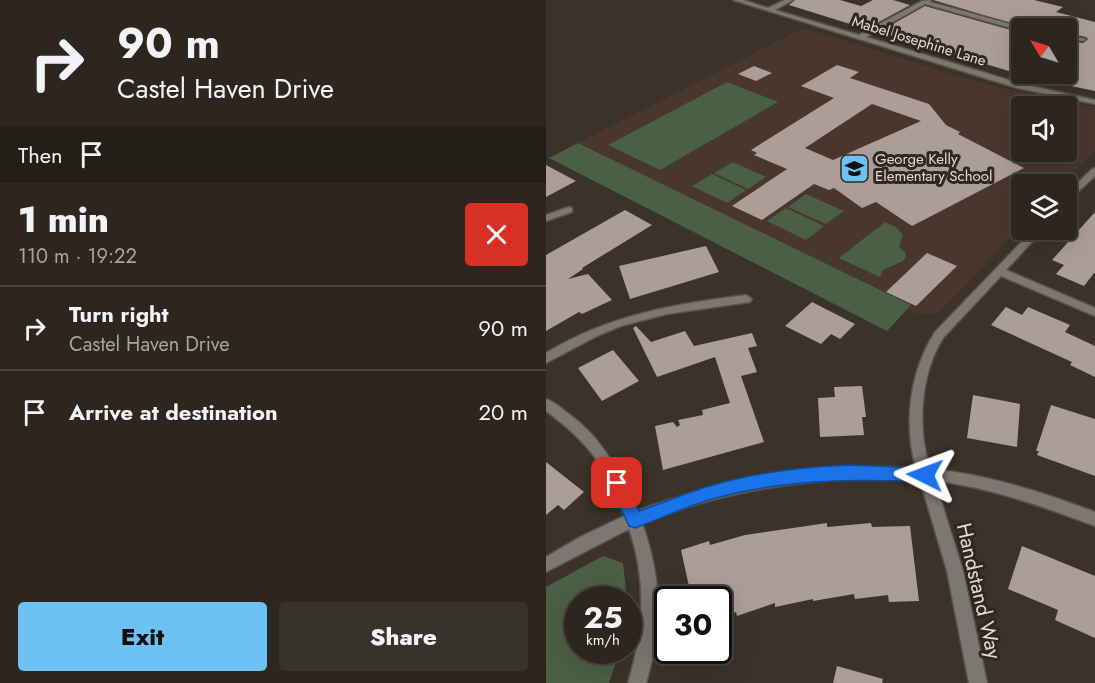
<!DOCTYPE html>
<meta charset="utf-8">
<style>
:root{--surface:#2c261f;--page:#38322c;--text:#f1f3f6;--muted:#a6a5a4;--line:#48433d;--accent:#6dc2f3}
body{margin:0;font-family:Jost,sans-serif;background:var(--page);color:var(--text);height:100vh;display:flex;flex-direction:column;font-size:22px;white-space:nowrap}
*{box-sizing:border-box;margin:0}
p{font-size:20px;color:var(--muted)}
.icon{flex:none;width:33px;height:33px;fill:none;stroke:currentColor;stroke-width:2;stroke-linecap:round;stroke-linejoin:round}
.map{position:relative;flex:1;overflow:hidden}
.panel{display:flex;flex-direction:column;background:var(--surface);width:546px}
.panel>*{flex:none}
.hud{background:#2c261f;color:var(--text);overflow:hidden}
.needle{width:39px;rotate:308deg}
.tools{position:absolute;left:465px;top:18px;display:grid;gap:12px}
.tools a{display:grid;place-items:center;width:66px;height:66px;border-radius:6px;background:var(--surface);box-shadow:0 6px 24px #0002,0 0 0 2px var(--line);font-size:30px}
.speed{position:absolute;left:18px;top:586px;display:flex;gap:12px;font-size:30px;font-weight:700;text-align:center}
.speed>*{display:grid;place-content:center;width:78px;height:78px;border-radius:50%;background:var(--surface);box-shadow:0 6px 24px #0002,0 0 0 2px var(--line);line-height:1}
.speed small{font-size:15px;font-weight:400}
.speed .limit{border:3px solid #111;border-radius:9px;background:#fff;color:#111}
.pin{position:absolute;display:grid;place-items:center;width:51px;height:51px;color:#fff;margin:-26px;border-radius:12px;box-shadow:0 3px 9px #0006}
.me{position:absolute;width:66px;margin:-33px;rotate:273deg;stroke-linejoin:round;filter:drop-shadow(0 0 4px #0008)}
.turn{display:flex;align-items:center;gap:21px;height:126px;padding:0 18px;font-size:27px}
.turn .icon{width:78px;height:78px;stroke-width:2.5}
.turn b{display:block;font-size:42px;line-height:51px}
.then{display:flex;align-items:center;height:57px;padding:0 18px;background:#0003;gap:12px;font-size:22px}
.round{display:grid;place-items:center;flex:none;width:63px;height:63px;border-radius:6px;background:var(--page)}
.summary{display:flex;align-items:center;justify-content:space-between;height:102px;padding:0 18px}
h1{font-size:36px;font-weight:800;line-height:45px}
.cta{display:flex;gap:12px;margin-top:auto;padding:12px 18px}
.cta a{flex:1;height:69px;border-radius:6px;background:var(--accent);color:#111;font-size:24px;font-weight:800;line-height:69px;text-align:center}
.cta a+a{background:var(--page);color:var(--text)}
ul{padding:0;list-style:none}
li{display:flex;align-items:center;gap:18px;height:84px;padding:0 18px;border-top:2px solid var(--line)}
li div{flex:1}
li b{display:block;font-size:22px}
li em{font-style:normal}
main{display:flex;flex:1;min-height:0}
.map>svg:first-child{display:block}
.education{fill:#49372d;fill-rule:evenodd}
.green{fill:#4a5f43}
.building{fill:#ad9d99;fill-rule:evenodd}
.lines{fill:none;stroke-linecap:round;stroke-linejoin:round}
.street-casing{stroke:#595148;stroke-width:3}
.street{fill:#7b7773;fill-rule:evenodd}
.route{fill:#1a73e8;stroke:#114b97;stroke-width:1.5}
.labels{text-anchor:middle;stroke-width:6;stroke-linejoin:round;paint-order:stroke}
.far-street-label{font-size:15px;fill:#e2dcd7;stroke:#302820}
.far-poi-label{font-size:15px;fill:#e2dcd7;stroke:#302820;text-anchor:start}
.near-street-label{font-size:21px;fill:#e2dcd7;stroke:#302820}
</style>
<main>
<section class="panel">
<div class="hud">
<div class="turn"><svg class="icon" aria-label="right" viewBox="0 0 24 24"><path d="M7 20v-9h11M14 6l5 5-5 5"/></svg><div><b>90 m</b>Castel Haven Drive</div></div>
<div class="then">Then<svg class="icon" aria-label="arrive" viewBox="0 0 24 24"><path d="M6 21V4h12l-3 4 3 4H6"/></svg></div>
</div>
<div class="summary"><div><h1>1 min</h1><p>110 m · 19:22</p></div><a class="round" style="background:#d93025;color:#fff"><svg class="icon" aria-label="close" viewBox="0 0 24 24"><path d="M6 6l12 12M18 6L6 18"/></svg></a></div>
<ul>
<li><svg class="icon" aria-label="right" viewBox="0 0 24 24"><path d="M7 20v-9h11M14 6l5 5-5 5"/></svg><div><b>Turn right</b><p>Castel Haven Drive</p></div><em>90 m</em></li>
<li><svg class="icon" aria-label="arrive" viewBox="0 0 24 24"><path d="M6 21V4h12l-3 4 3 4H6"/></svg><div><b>Arrive at destination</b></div><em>20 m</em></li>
</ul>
<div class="cta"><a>Exit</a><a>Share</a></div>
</section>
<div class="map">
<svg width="549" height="683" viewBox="0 0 549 683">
<rect width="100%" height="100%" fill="#3b3229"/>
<path class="education" d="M258,28L431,82L549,107V151L517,184H476L475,227L397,308L389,313L377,315L360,310L365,305L32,143ZM476,106H520V152H476Z"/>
<path class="green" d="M181,82L232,102L114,170L62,145Z
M32,143L365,305L341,331L3,158Z
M187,162L220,177L202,189L168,173Z
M166,174L200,190L181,203L146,186Z
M260,194L298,211L280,224L242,207Z
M240,208L278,226L260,240L221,221Z
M339,222L350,227L357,235L353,247L359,252L360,257L357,261L337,270L334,277L293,258Z
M57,556L77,563L81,600H32V651H74L63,683H0V587Z"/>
<path class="building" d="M249,0H294L315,6L327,0H347L364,5L320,29L243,5Z
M387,0H488L517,7L510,12L549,22V91L501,81L510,74H520V41L537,43L542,39L540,37L520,33V28H509L488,23L481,28Z
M379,6L476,33V75L333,32Z
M291,65L313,72L304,78L383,104L400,125L414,132L412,134L478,168L366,226L330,202L316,208L288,188L283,190L268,184L216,220L186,206L241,169L208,155L211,153L205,150L288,98L255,86ZM326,104L375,121L287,160L259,148Z
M208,66L226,73L210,81L192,74Z
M0,165L30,181L0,197Z
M79,210L106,225L36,268L37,269L22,279L42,274L66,300L36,314L33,312L0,331V255Z
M549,212V272L538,286L510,274L518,265L506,260Z
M160,246L173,272L84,299L73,266Z
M381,253L411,266L370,306L340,292Z
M266,302L309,324L294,339L285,334L275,344L239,326Z
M460,307L476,315L482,307L524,325L519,332L549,346V377L524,365L526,362L445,325Z
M90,326L105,342L139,331L148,346L206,333L211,346L202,348L211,372L195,376L218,442L117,470L109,426L127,422L131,427L134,425L132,420L157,415L156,410L184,403L169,357L111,377L87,328Z
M67,350L93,381L56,401L32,368Z
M316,386L320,417H316L318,435L274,437L272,398L289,397L288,387Z
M427,395L474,404L471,447L421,438Z
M505,405L549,419V476L491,455L493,451H490Z
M0,462L38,492L18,510L12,505L0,515Z
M281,523V527L325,523L326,527L364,526L373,601L343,602L342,595L309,599L308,594L267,601V599L229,607V603L191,616L190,612L172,618V600H146L135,550L163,541L164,545L199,535Z
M476,546L549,576V638L509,620L512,610L462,589Z
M291,666L337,679L336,683H287Z"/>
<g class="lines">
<defs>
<path id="street" d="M187,0H197L222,8L239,0H247L229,10L313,35L376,1L385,0L384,2L479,28H476V31L379,4L320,37L476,84L549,100V104L471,88Z
M520,35L540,39L537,41L520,39Z
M549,168V176L520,203V194L546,169Z
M23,207L26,208V212L0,221V215Z
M487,230H497L460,270L549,308V316L455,276L397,338C374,375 371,428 384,469C440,474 497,492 549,512V526C498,507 443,487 389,481L417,571L441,683H423L401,571L374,480C278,474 185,488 96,523C116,579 117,627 100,683H82C98,631 101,580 83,529L0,572V557L34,537L78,516C61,467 42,442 0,411V399C9,402 16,409 23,414C59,441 73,472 91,511C181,477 274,462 370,468C357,423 364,371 389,332Z
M200,295L206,299L204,302L121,314L75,326L51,336L0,363V353C62,315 129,304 200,295Z"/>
</defs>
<use href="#street" class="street-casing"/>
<use href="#street" class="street"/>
</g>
<path class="route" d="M303,465L379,468L384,470L387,475L384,480L379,482C306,479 241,479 170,498C143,505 116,518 89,528L83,526L63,483L65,479L71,477L77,479L93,511C117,503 142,492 167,485C210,472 258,467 303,465Z"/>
<defs>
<symbol id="school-square" viewBox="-11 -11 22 22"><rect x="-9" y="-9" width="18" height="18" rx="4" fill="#6dc2f3" stroke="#302820"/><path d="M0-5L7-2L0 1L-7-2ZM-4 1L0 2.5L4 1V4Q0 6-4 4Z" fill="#111"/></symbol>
</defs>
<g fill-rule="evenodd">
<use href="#school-square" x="292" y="152" width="33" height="33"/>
</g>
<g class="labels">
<g class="far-street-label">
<text transform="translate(373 41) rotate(17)" y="5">Mabel Josephine Lane</text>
</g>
<g class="far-poi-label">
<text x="329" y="164">George Kelly<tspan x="329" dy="17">Elementary School</tspan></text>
</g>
<g class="near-street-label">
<text transform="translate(433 591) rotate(77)" y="7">Handstand Way</text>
</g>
</g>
</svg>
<div class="tools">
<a><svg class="needle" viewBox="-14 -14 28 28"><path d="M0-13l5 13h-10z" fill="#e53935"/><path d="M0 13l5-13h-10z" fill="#a6a5a4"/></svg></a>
<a><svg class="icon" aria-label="sound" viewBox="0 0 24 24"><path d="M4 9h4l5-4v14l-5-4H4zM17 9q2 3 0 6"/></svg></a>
<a><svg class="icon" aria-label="layers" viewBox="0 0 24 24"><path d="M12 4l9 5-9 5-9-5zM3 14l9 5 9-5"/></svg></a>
</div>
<div class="speed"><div>25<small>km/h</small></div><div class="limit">30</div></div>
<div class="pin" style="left:71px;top:483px;background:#d93025"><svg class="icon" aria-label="arrive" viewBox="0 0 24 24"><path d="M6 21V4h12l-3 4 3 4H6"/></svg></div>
<svg class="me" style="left:379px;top:475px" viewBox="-20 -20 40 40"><path d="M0-17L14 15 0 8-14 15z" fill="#1a73e8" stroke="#fff" stroke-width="4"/></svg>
</div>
</main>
